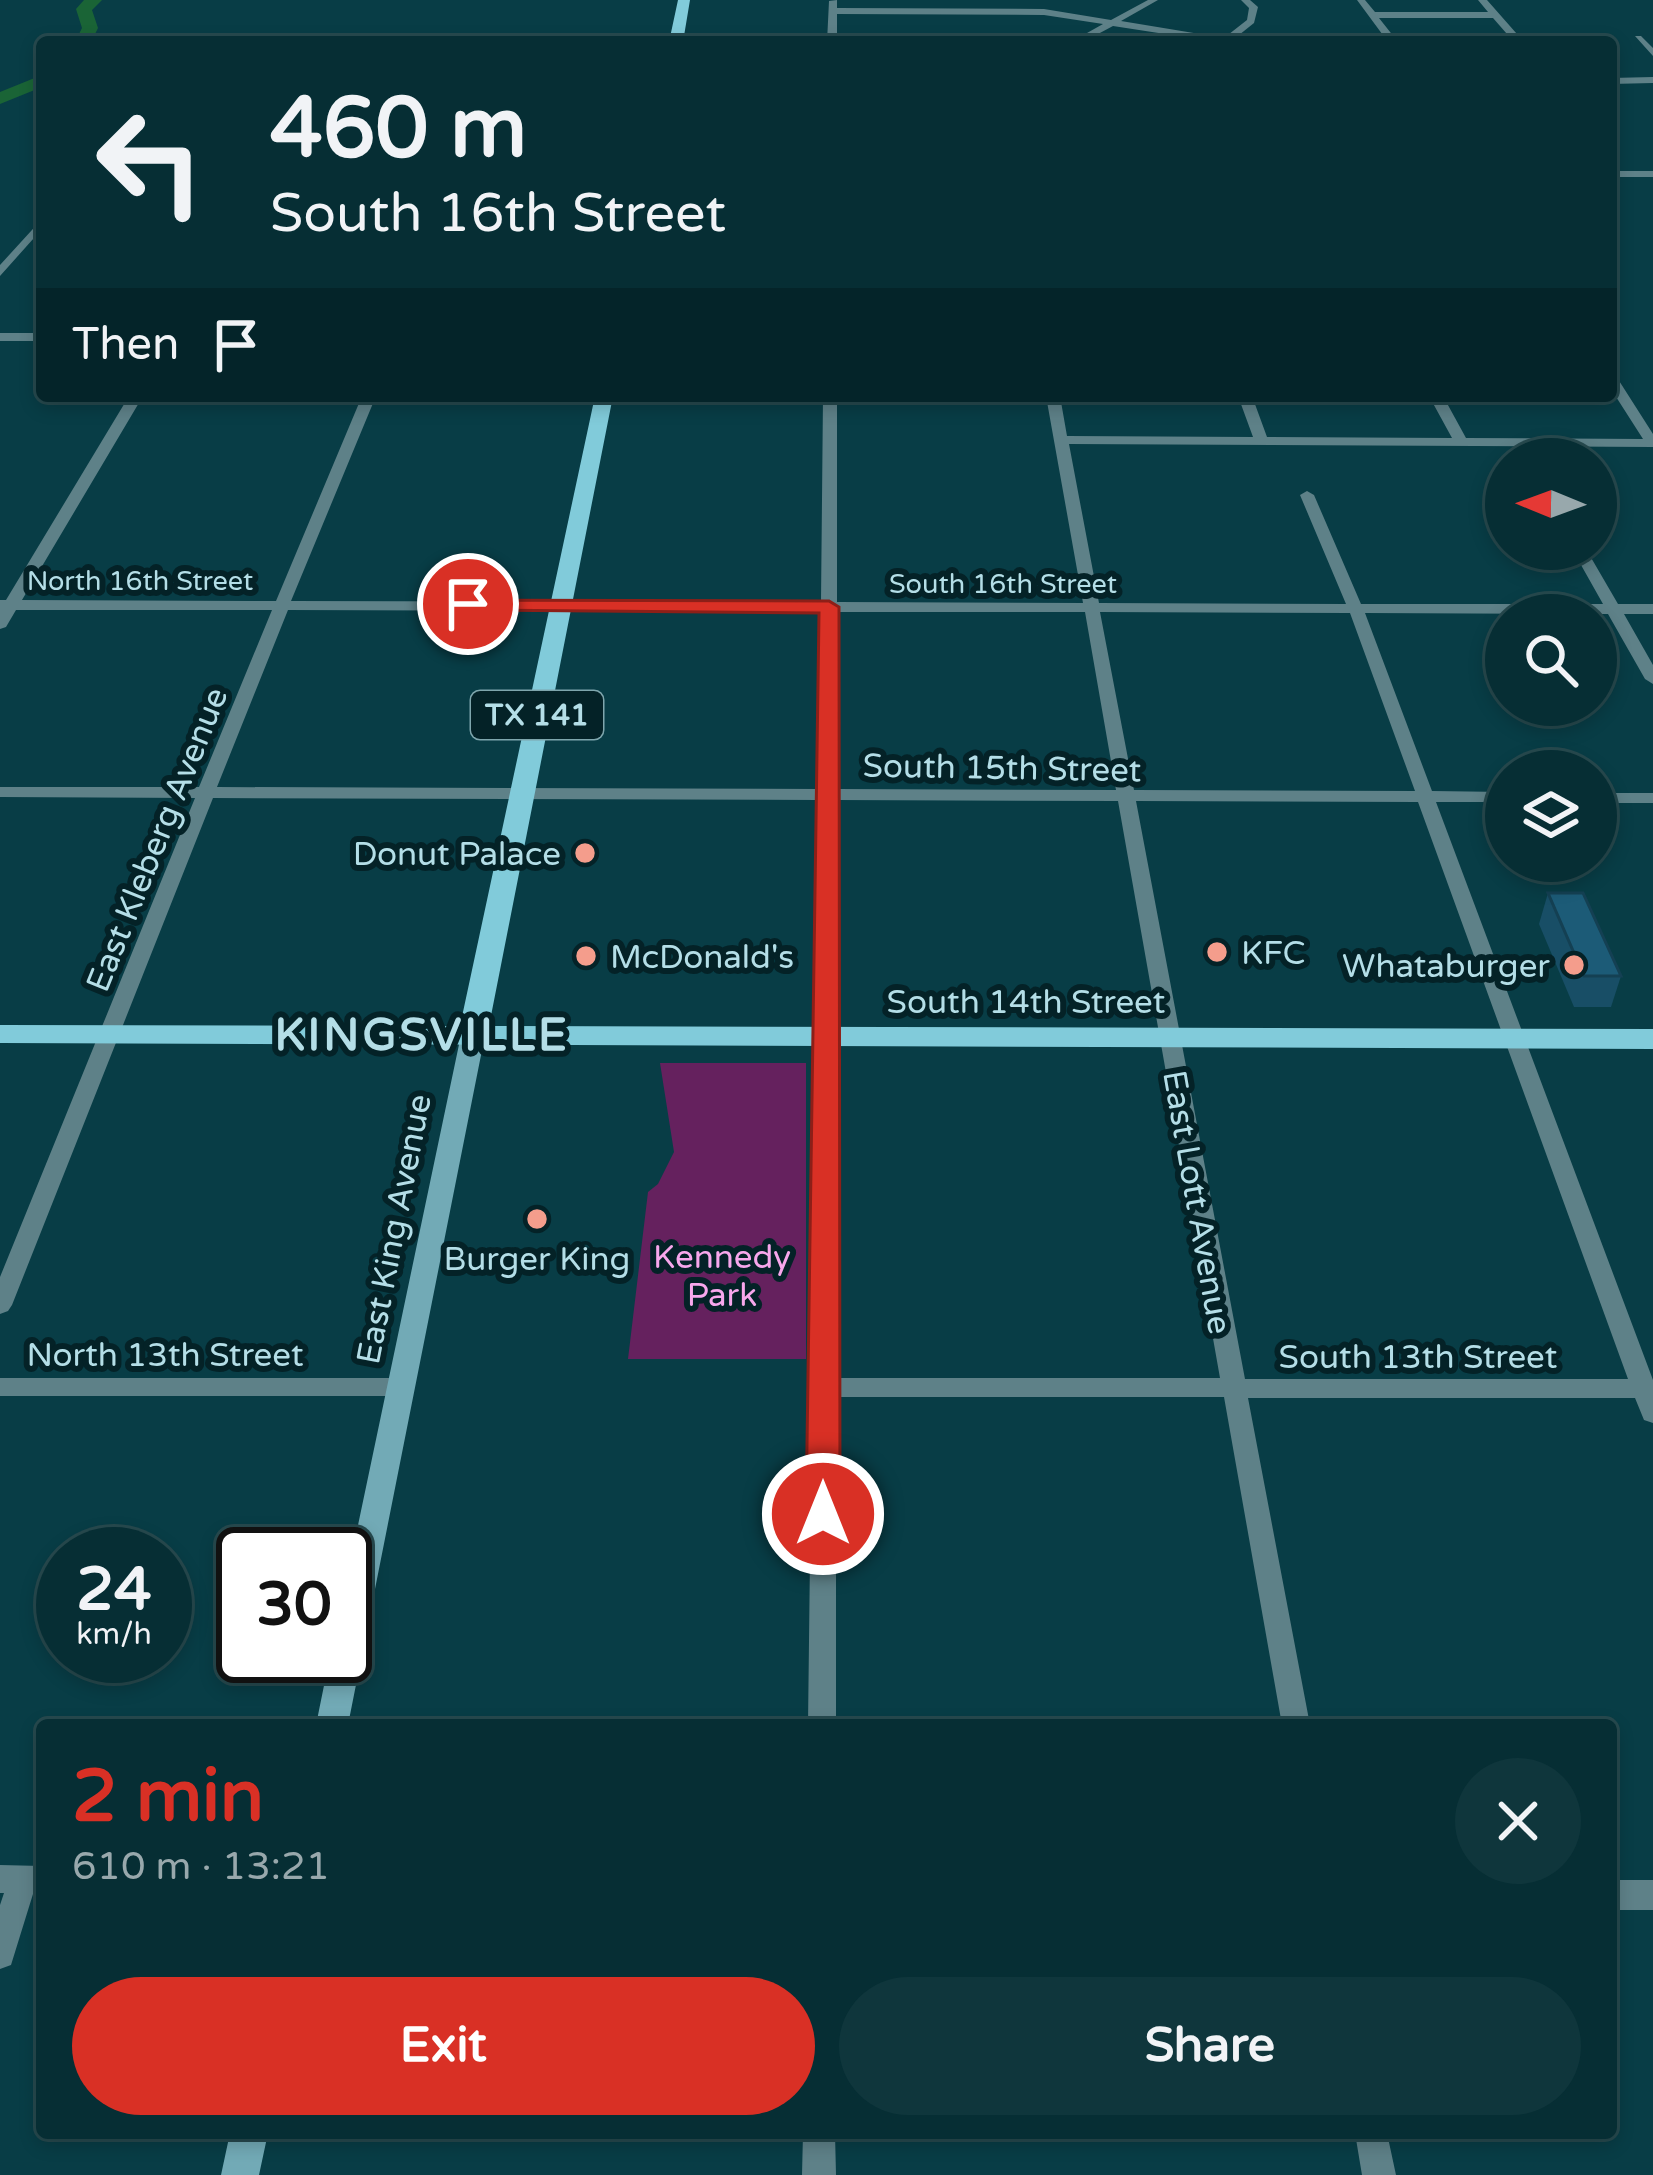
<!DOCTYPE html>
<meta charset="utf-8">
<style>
:root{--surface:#062e34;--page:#0f363c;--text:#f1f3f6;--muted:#98a8ac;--line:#274a4f;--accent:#d93025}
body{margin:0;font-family:"Varela Round",sans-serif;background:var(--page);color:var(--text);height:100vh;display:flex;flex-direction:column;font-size:45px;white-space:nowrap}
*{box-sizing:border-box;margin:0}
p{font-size:39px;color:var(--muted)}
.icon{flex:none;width:66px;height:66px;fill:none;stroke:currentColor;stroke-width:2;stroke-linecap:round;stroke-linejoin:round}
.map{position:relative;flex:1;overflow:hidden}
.side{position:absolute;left:36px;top:1719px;width:1581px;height:420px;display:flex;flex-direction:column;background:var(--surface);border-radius:12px;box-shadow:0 6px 18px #0003,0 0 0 3px var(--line)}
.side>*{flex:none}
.banner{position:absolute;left:36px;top:36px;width:1581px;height:366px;border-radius:12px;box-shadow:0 6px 18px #0003,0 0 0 3px var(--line);background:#062e34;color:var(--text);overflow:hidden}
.needle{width:78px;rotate:271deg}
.tools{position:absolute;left:1485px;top:438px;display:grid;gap:24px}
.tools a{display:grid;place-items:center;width:132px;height:132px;border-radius:50%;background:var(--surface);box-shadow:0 6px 18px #0003,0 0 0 3px var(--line);font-size:60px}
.speed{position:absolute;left:36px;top:1527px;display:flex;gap:24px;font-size:60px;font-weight:700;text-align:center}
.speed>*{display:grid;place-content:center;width:156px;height:156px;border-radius:50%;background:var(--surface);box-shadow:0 6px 18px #0003,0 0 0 3px var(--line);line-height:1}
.speed small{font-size:30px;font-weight:400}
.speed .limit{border:6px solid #111;border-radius:18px;background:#fff;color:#111}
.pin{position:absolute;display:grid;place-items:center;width:102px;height:102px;color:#fff;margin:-51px;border:6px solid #fff;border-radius:50%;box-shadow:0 3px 12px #0007}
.me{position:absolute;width:132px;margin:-66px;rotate:0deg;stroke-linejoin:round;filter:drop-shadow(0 0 9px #0008)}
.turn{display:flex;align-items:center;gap:42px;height:252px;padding:0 36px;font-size:54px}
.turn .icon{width:156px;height:156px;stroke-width:2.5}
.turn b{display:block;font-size:84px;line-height:102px}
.then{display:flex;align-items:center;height:114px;padding:0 36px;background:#0003;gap:24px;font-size:45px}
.round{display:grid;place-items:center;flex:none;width:126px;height:126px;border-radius:63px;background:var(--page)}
.headline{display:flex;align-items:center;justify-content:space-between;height:204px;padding:0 36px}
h1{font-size:72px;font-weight:700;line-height:90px;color:var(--accent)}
.cta{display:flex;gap:24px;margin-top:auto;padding:24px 36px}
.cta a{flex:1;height:138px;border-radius:72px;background:var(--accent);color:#fff;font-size:48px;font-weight:700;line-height:138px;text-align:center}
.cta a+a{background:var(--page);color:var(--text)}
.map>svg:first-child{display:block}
.green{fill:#65215e}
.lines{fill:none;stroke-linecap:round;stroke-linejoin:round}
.river{fill:#1a6436;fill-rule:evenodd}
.street{fill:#5e8188;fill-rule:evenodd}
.secondary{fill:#72aab6;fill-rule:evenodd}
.primary{fill:#81cbda;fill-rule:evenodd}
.wall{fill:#184e66}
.building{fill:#1c5b77;stroke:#144053;stroke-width:3}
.route{fill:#d93025;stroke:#8d1f18;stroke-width:3}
.poi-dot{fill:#f49d8c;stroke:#042227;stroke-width:4.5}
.labels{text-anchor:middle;stroke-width:12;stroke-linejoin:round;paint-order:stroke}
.far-street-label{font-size:27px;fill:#b4dee7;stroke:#042227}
.shield{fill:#042227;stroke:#7fa6ad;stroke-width:3}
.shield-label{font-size:30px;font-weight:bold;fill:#b4dee7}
.street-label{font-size:33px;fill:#b4dee7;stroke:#042227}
.poi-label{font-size:33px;fill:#b4dee7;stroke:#042227;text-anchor:end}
.park-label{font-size:33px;fill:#f7a7ec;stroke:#042227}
.district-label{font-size:45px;font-weight:bold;letter-spacing:3px;fill:#b4dee7;stroke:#042227}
</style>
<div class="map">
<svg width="1653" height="2175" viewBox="0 0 1653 2175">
<rect width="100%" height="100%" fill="#083d46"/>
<path class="green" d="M660,1063H806V1359H628L648,1192L658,1184L674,1152Z"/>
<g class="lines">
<path class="river" d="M84,0H102L92,10L98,28L91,42H75L82,28L76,9Z
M42,75V87L0,104V92Z"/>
<path class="street" d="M837,0V8L1044,9L1111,20L1148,0H1158L1121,21L1224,38L1247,20L1249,8L1241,0H1250L1258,7L1254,23L1234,39L1239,42H1217L1113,26L1083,42H1071L1103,24L1044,15L837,14V42H827L829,1Z
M1357,0H1365L1375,12H1488L1478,0H1487L1524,42H1514L1493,18H1379L1398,42H1388Z
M1635,36H1641L1653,48V56Z
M1653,77V83L1611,84V78Z
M1611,171H1653V177H1611Z
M42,219V229L0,276V265Z
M0,333H42V341H0Z
M1611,375L1616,376L1653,434V447L1069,444L1099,603L1346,604L1300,495L1307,491L1314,495L1361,604H1603L1572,549H1586L1618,604H1653V614H1624L1653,665V684L1645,679L1608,614L1365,613L1432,791L1506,792V802H1436L1653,1380V1423L1644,1420L1635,1398H1248L1310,1725H1282L1224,1397H836V1725H808L819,800L213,798L12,1305L8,1311L0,1314V1277L195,798L0,797V787H199L272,610H16L6,627L0,629V600H6L129,396H143L22,600L276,601L362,396H376L291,601L821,602L823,396H837V602L1083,603L1046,396H1060L1067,436L1253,437L1238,396H1252L1267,437L1452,438L1429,396H1443L1466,438L1643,439L1611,389ZM288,610L821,612L819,789L217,787ZM836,612H1085L1116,790L836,789ZM1100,612L1350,613L1415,791L1134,790ZM836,800L1118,801L1220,1378H836ZM1136,801L1418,802L1628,1379H1245Z
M1596,793H1653V803H1596Z
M0,1378H401L410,1380L413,1387L410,1394L401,1396H0Z
M0,1865L42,1866V1894H33L11,1965L0,1969V1905L4,1893H0Z
M1611,1880H1653V1910H1611Z
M803,2133H835L836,2175H802Z
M1355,2133H1387L1396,2175H1362Z"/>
<path class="secondary" d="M473,1027L485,1035L348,1725H316L330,1656H345V1587L461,1035Z
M230,2133H268L259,2175H221Z"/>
<path class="primary" d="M678,0H690L683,42H669Z
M595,396H613L489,1026L1653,1029V1049L0,1043V1025L460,1026Z"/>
</g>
<path class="wall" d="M1548,893L1621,976L1611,1007H1574L1539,924Z"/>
<path class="building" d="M1548,893H1583L1621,976H1584Z"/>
<path class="route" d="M461,600L829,601L839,607L840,1514L835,1524L823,1528L811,1524L806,1514L819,613L468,610L461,608Z"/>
<g class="poi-dot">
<circle cx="585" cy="853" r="12"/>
<circle cx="1217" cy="952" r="12"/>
<circle cx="586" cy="956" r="12"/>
<circle cx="1574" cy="965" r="12"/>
<circle cx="537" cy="1219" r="12"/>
</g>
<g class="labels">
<g class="far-street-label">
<text x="140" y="590">North 16th Street</text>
<text x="1003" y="593">South 16th Street</text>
</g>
<rect class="shield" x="471" y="691" width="132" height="48" rx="9"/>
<g class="shield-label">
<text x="537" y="725">TX 141</text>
</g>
<g class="street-label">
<text transform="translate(1002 767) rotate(1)" y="12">South 15th Street</text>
<text transform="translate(156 839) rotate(-68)" y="12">East Kleberg Avenue</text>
<text x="1026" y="1013">South 14th Street</text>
<text transform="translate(1198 1202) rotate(80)" y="12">East Lott Avenue</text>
<text transform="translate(393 1229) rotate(-79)" y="12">East King Avenue</text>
<text x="165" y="1366">North 13th Street</text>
<text x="1418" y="1368">South 13th Street</text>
</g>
<g class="poi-label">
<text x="561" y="865">Donut Palace</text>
<text x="1241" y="964" text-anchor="start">KFC</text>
<text x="610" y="968" text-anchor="start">McDonald's</text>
<text x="1550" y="977">Whataburger</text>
<text x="537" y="1270" text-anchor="middle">Burger King</text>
</g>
<g class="park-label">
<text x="722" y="1268">Kennedy<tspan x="722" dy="38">Park</tspan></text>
</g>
<g class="district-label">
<text x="422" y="1050">KINGSVILLE</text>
</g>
</g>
</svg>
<div class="tools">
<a><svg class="needle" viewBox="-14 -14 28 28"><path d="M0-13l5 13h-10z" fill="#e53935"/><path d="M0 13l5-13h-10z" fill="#98a8ac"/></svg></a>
<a><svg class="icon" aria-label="search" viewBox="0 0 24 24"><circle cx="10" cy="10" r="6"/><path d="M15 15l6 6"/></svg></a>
<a><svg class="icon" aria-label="layers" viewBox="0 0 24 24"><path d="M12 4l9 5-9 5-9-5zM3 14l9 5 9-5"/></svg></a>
</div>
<div class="speed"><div>24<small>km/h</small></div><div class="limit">30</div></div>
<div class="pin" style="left:468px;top:604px;background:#d93025"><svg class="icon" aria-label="arrive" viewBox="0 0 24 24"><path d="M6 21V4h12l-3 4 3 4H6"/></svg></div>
<svg class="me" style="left:823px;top:1514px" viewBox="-20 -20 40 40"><circle r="17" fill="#d93025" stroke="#fff" stroke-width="3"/><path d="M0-11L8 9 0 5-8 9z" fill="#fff"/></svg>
<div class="banner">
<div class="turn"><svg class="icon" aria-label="left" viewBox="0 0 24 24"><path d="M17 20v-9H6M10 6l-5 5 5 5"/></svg><div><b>460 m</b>South 16th Street</div></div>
<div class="then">Then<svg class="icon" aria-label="arrive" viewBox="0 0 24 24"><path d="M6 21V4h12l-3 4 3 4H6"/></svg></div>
</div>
<section class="side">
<div class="headline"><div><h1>2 min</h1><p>610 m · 13:21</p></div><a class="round"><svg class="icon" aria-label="close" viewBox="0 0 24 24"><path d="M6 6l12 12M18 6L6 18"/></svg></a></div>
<div class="cta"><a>Exit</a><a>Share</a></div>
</section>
</div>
